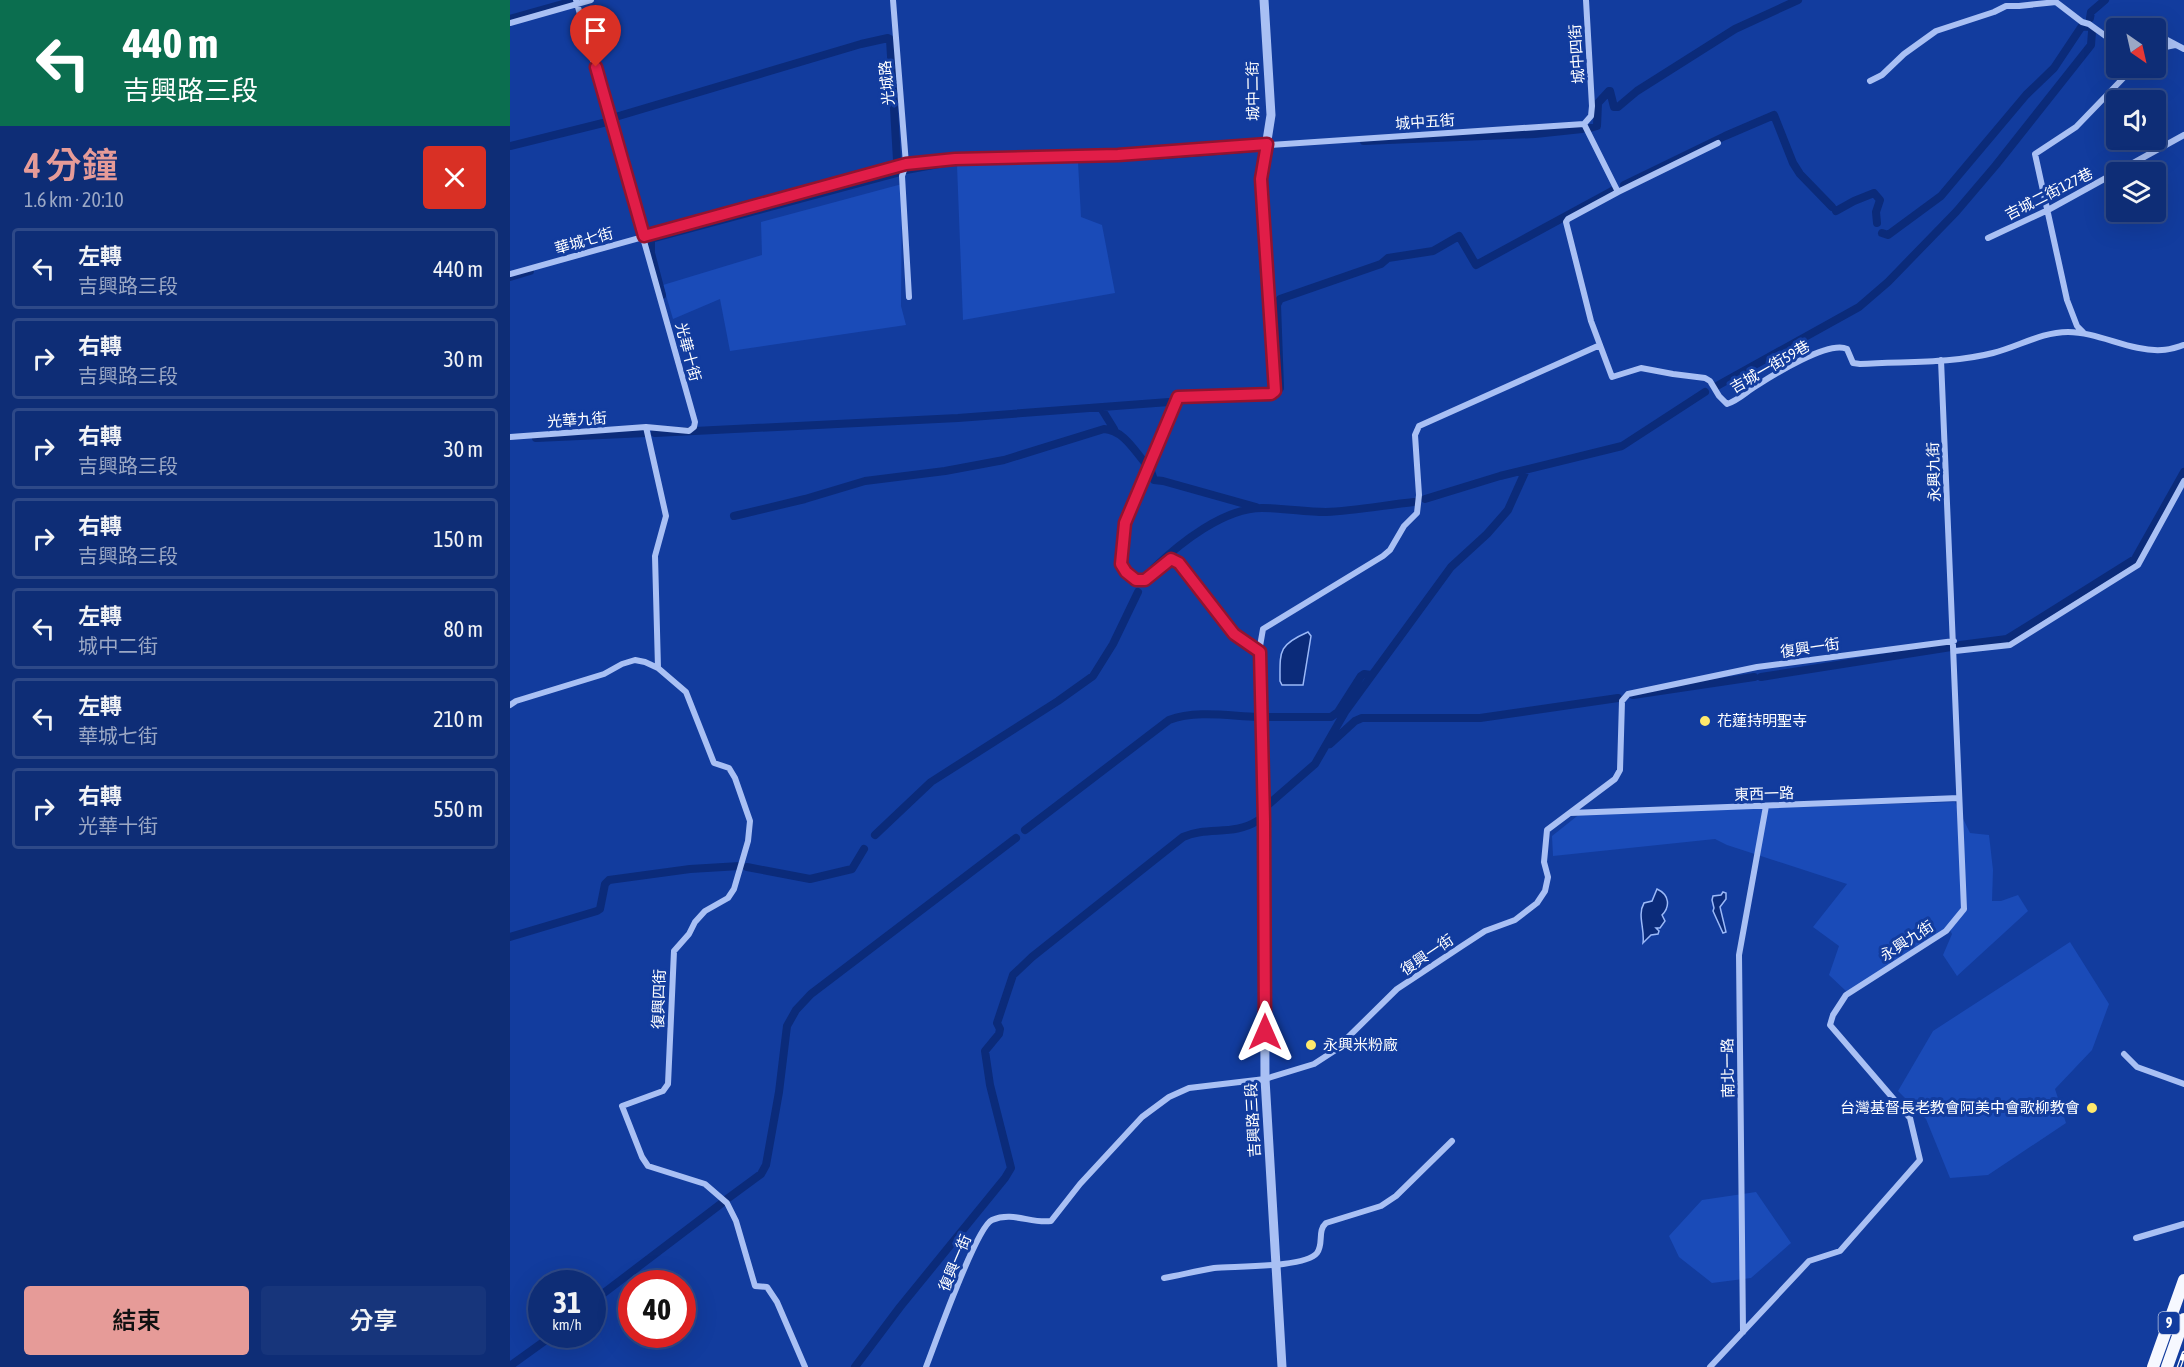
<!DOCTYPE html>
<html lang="zh-TW">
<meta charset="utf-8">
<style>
:root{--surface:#0e2d76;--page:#17357b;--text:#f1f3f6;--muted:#9ba8c5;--line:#2e4988;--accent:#e69b98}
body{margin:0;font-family:"Asap Condensed","Noto Sans TC",sans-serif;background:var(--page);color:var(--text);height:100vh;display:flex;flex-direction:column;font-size:22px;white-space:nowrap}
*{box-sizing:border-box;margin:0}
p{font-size:20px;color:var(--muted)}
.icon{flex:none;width:33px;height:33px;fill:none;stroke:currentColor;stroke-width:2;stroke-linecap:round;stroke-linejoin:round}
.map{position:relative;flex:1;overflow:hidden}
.details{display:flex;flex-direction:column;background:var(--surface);width:510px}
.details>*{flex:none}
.hud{background:#0b6e4f;color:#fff;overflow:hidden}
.needle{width:39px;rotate:146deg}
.controls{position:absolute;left:1596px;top:18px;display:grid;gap:12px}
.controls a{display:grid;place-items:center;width:60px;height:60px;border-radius:6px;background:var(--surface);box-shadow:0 6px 24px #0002,0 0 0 2px var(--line);font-size:30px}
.speed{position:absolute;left:18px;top:1270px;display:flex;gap:12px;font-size:30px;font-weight:700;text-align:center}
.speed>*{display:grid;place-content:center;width:78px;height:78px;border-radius:50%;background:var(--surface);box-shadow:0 6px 24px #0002,0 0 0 2px var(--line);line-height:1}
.speed small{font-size:15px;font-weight:400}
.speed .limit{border:9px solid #d22;background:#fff;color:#111}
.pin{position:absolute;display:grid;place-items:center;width:51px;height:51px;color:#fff;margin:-62px -26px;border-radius:50% 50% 50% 0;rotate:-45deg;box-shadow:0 0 6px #0007}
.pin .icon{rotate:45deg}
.me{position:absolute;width:66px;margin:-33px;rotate:0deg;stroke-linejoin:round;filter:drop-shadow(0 0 4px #0008)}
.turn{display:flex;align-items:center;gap:21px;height:126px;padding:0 24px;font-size:27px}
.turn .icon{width:78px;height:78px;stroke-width:2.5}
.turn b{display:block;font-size:42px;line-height:51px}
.round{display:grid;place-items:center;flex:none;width:63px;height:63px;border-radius:6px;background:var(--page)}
.head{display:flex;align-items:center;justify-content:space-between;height:102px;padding:0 24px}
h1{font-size:36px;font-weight:600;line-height:45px;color:var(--accent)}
.button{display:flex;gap:12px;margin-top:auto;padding:12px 24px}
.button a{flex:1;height:69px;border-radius:6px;background:var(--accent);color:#111;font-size:24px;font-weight:600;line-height:69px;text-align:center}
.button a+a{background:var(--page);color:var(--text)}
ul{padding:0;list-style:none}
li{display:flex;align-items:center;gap:18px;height:81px;margin:0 12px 9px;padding:0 12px;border:3px solid var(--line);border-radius:6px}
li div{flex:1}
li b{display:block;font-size:22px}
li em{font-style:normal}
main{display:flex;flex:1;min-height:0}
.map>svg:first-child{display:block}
.green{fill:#1a4bb8}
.water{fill:#0b2b7a;stroke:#9bb9f8;stroke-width:1.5}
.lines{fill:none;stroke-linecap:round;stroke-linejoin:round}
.canal{stroke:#0b2b7a;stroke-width:8}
.minor{stroke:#a9c0f4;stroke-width:6}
.tertiary{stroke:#a9c0f4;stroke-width:9}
.primary{stroke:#f6f8ff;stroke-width:12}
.rail-casing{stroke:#fff;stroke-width:4.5}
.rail{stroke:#123c9e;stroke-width:2;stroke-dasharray:7;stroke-linecap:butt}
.route-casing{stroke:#92132f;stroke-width:15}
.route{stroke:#e11d48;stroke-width:10}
.poi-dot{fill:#ffe96c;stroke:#123c9e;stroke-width:2}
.labels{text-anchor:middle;stroke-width:6;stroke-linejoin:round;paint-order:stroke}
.shield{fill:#123c9e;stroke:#b8c4e2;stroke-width:1.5}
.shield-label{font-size:14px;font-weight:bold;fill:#fff}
.street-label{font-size:15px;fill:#fff;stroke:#123c9e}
.poi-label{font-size:15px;fill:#fff;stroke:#123c9e;text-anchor:start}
</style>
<main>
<section class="details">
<div class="hud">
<div class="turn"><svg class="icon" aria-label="left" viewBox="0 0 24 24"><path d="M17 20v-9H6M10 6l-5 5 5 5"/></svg><div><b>440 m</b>吉興路三段</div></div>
</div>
<div class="head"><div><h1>4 分鐘</h1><p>1.6 km · 20:10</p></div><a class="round" style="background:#d93025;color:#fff"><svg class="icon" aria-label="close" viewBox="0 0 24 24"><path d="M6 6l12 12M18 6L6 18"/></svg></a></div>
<ul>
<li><svg class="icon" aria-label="left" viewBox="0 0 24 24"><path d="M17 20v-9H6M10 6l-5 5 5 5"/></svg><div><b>左轉</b><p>吉興路三段</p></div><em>440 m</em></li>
<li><svg class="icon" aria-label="right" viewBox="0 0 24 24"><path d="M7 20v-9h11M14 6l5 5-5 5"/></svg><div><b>右轉</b><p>吉興路三段</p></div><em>30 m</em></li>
<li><svg class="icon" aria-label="right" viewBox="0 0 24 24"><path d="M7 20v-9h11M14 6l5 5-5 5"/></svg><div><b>右轉</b><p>吉興路三段</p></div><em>30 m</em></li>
<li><svg class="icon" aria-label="right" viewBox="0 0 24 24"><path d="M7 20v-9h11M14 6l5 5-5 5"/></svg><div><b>右轉</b><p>吉興路三段</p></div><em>150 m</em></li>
<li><svg class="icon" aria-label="left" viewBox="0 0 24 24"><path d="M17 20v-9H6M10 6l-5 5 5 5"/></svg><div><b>左轉</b><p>城中二街</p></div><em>80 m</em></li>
<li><svg class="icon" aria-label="left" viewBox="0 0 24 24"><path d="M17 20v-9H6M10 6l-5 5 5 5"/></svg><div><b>左轉</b><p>華城七街</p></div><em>210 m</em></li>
<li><svg class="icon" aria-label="right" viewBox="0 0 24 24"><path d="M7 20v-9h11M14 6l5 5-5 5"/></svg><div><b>右轉</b><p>光華十街</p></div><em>550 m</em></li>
</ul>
<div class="button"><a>結束</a><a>分享</a></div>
</section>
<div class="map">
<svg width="1674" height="1367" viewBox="0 0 1674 1367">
<rect width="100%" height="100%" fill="#123c9e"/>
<path class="green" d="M568,162L571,217L592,225L605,293L453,320L447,165Z
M392,184L391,306L396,325L220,351L210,299L163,319L153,285L252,255L251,222Z
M1445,802L1460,833L1479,835L1483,870L1482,901H1491L1508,895L1518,911L1447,976L1433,955L1442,934L1440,930L1337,992L1319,975L1329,946L1303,927L1337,884L1217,845L1205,839L1043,856L1042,836L1071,813Z
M1560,942L1599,1004L1582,1050L1545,1089L1556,1123L1478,1175L1440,1178L1416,1119L1388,1091L1423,1031Z
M1246,1192L1281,1243L1241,1278L1202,1283L1169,1257L1159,1236L1192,1200Z"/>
<path class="water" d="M798,632L801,636L793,685H772L770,681C770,651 768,645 798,632Z
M1147,889C1160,895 1160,907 1152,915L1155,921L1150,928H1146L1149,931L1148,934L1141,935L1133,943C1135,929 1127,915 1134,903L1142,901Z
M1213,892L1216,893V899L1210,907L1216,932L1213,933L1203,911L1204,908L1202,900L1203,896L1211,895Z"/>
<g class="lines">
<path class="canal" d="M1580,18L1581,12L1595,0
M0,19L60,2
M102,118L351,44L378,38L380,39L387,160
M1080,128L1087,126L1088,103L1099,91H1100L1104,107H1108L1127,91L1225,29L1288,0
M854,141L1025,134L1072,129
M0,146L93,123
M642,156L733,149
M396,170L434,163
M1114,185L1215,136L1264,115L1283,163L1290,174L1322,207
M1326,211L1344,201L1364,193L1370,200L1366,212L1367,223
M1372,233L1378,235L1431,196L1516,95L1544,68L1572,26L1581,27
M0,277L20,271
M152,295L141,253V239L387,173
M1205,387L1349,307L1378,282L1446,212L1486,165L1581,45L1582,32
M763,396L770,388L767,305L770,299L871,264L878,258L923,251L949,236L966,265L1102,191
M591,408L604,429
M145,433L448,418L659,402
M26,438L136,433
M641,471L644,480L653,481L746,507
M915,499L990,476L1112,446L1195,392
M224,516L295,499L355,481L435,471L494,460L594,429C613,430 624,450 636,464
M644,568C670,543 714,508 752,508C773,508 795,512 816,512C845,511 875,505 904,502
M1450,645L1497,639L1625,559L1674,472
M1251,677L1441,647
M1123,695L1244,677
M756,717H821L828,712L851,676L854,674L861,675
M820,744L845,721L852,718H970L1108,698
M759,804L805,764L835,712L941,567L977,534L998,510L1016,470
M515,830L659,720C686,710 719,716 747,717
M365,835L421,782L548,701L583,676L603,644L628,592
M237,867L300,879L342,869L354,849
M0,937L87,911L90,909L95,884L99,880L180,869L230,866
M217,1199L251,1174L256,1165L269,1092L277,1026L286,1010L301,994L506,838
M82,1302L212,1203
M0,1366L43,1335
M345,1367L390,1307L495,1178L501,1168L480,1085L475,1051L489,1034L490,1029L487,1023L503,975L522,957L673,837C697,826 724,836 747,821"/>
<path class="minor" d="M66,0L185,422L184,427L179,431L136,427L156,516L145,556L148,668
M383,0L396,164L392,176L399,297
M1076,0L1082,106L1081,116L1074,124L1108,192L1058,219L1056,222L1081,321L1102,377L1131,368L1163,374L1195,378L1200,381L1209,396L1217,404C1229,400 1236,392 1246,386C1263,375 1319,340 1337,349L1343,363L1350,364C1394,361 1440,364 1483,353C1508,347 1531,332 1558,332C1589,332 1621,352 1652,350C1659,350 1667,347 1674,345
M0,23L81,0
M1646,41L1657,40L1674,49
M1646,49L1665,45
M1360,81L1372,75L1394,54L1426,31L1484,12L1496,6H1509L1546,2L1572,22L1579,24L1597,37L1606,41
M1108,192L1208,143
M1478,238L1538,210L1674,135
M0,274L396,164L445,160L608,155L1074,124
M1573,332L1567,326L1557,300L1525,154L1566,127L1623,68
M0,437L136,427
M1445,651L1500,645L1628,565L1674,481
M749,652L753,629L873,556L880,550L894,526L907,513L909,495L905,435L909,426L1090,345
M0,705L6,701L94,674L112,664L125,660L135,662L148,668L176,692L204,763L219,768L225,778L240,821L238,841L224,889L218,898L195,911L185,922L179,934L164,951L158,1084L153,1091L112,1106L132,1157L138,1166L195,1184L217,1203L226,1221L245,1286L257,1287L267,1302L295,1367
M1060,813L1449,798
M1614,1054L1627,1067L1674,1084
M1626,1238L1674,1224
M654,1278C670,1275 687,1271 704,1268C724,1266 795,1268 807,1253C814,1244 807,1231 816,1223L871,1206L886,1196L942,1141
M1233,1332L1229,955L1256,806
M416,1367C425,1344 466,1227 482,1220C503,1211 521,1224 541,1221L570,1184L632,1117L659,1097L679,1088L755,1079L804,1064L824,1051L887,989L952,946L975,931L1005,920L1027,903L1035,891L1038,877L1034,862L1037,830L1105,779L1110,770L1112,701L1118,694L1247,667L1444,641
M1200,1367L1299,1261L1330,1251L1410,1160L1400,1118L1320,1025L1323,1015L1336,995L1436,931L1454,909L1431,360"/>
<path class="tertiary" d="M754,0L761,115L751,179L765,391L761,394L668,397L615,523L611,564L616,572L626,580H635L661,559L669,563L724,634L749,652L754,821L755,1079L772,1367"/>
<path class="primary" d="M1643,1367L1674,1280
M1657,1367L1674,1319"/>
<defs>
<path id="rail" d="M1669,1367L1674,1353"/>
</defs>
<use href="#rail" class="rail-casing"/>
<use href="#rail" class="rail"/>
</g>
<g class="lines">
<defs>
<path id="route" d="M86,67L134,236L396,164L445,159L608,155L757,144L751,179L765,391L761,394L668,397L615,523L611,564L616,572L626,580H635L661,559L669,563L724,634L750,652L754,821L755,1032"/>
</defs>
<use href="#route" class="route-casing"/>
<use href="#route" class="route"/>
</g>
<g class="poi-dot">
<circle cx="1195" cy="721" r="6"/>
<circle cx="801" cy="1045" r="6"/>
<circle cx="1582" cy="1108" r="6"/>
</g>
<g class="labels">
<rect class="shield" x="1648.5" y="1312" width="21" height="22" rx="4.5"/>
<g class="shield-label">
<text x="1659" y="1328">9</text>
</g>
<g class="street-label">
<text transform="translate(1067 54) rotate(-94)" y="5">城中四街</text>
<text transform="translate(377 83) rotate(-95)" y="5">光城路</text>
<text transform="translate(743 91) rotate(-91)" y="5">城中二街</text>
<text transform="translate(915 122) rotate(-4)" y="5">城中五街</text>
<text transform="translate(1539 194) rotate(-27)" y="5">吉城二街127巷</text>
<text transform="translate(74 241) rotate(-16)" y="5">華城七街</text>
<text transform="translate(178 352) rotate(75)" y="5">光華十街</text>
<text transform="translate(1260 367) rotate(-30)" y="5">吉城一街59巷</text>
<text transform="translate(67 420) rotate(-4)" y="5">光華九街</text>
<text transform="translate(1424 472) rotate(-92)" y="5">永興九街</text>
<text transform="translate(1300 648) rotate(-8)" y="5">復興一街</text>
<text transform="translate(1254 794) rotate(-2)" y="5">東西一路</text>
<text transform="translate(1397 941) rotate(-33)" y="5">永興九街</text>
<text transform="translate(917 955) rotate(-34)" y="5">復興一街</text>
<text transform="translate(149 999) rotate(-88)" y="5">復興四街</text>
<text transform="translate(1218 1068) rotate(-91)" y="5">南北一路</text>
<text transform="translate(743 1120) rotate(-93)" y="5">吉興路三段</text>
<text transform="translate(445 1263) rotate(-67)" y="5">復興一街</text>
</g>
<g class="poi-label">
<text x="1207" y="726">花蓮持明聖寺</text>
<text x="813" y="1050">永興米粉廠</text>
<text x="1570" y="1113" text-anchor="end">台灣基督長老教會阿美中會歌柳教會</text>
</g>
</g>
</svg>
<div class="controls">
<a><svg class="needle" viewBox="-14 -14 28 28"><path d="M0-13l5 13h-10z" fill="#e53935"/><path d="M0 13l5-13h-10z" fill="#9ba8c5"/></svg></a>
<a><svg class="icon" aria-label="sound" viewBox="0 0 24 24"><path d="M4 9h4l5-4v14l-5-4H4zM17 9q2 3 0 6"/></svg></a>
<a><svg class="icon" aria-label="layers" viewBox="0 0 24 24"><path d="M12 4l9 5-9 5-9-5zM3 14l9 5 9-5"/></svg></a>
</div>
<div class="speed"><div>31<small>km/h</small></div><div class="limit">40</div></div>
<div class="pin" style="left:86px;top:67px;background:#d93025"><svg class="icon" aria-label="arrive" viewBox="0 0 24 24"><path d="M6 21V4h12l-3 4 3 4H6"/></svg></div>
<svg class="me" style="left:755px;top:1032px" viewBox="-20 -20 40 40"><path d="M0-17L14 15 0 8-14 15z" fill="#e11d48" stroke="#fff" stroke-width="4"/></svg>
</div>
</main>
